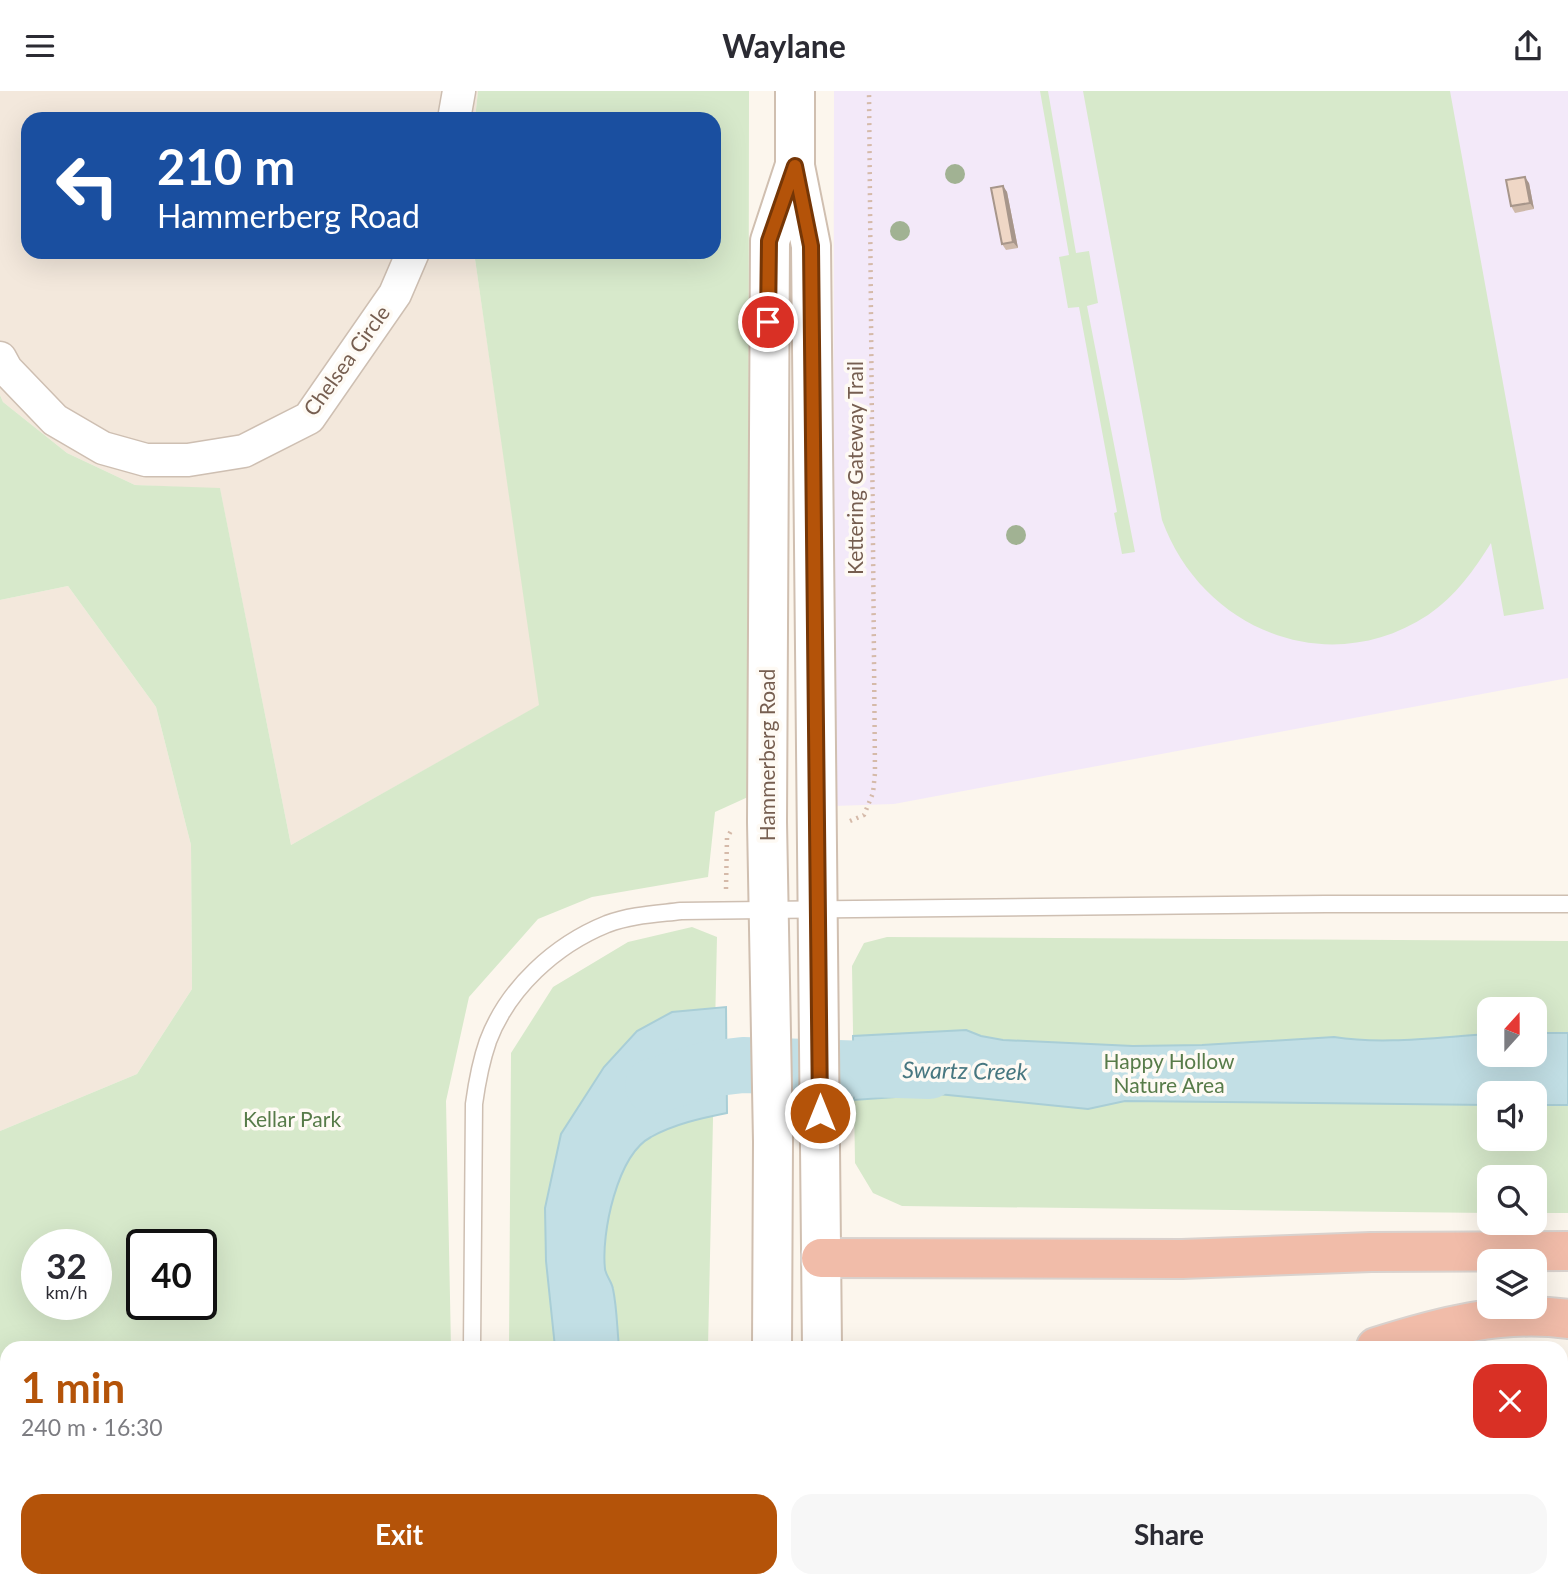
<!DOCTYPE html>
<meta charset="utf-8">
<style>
:root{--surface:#fff;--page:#f7f7f7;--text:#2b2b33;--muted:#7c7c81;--accent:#b45309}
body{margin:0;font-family:Lato,sans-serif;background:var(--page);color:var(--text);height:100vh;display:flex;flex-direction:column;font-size:26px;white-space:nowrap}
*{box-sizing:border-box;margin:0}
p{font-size:23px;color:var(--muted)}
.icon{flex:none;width:38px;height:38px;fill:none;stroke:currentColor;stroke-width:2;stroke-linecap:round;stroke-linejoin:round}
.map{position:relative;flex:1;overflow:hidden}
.side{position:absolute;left:0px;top:1250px;width:1568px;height:247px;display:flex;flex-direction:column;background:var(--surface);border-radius:21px 21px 0 0;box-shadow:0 7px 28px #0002}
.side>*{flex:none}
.guide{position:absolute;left:21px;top:21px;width:700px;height:147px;border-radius:21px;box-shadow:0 7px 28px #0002;background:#1a4fa0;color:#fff;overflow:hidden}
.needle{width:46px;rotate:21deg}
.tools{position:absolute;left:1477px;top:906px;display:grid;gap:14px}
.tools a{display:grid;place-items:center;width:70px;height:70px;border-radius:14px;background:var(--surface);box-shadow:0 7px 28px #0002;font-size:35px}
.speed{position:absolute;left:21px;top:1138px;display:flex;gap:14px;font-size:35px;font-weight:700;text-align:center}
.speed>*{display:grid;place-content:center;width:91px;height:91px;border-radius:50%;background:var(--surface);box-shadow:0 7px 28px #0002;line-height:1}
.speed small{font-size:18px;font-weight:400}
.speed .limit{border:4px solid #111;border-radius:10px;background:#fff;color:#111}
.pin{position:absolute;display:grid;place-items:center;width:60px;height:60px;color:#fff;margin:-30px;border:4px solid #fff;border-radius:50%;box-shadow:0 2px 7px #0007}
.me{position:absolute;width:77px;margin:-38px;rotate:0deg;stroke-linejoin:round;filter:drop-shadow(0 0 5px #0008)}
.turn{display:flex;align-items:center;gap:24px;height:147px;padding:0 21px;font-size:32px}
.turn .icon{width:91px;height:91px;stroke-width:2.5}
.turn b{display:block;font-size:49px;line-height:60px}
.round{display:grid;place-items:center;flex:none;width:74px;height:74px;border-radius:21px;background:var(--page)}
.summary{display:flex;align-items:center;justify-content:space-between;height:119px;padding:0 21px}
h1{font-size:42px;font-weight:700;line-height:52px;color:var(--accent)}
.button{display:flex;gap:14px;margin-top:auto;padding:14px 21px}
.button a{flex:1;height:80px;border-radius:21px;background:var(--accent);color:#fff;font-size:28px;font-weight:700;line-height:80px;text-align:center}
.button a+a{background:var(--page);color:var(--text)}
header{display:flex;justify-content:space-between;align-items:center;height:91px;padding:0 21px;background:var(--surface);font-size:32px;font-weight:700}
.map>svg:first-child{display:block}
.residential{fill:#f3e8dc}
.education{fill:#f3e9f9}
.green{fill:#d7e9cb;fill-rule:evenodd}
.water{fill:#c2dfe5;stroke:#a9ced6;stroke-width:2}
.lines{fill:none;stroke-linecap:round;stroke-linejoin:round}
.river{stroke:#c2dfe5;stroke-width:56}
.lane-casing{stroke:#cebfb2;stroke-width:19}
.street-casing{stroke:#cebfb2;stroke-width:35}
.secondary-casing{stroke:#d0bfb0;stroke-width:42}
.highway-casing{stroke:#d9d2ce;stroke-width:42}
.path{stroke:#d5baa9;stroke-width:4.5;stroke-dasharray:2 5;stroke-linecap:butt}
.lane{stroke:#fff;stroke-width:16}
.street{stroke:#fff;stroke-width:32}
.secondary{stroke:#fff;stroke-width:38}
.highway{stroke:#f1bca9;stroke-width:38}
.tree{fill:#a1b293}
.wall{fill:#ceb9aa}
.shaded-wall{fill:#a7968b}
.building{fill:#efd7c6;stroke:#a7968b;stroke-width:2}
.route-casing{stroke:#753606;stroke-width:18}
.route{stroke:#b45309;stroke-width:12}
.labels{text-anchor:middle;stroke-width:7;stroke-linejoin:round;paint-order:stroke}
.street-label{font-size:21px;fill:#765e50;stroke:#fefaf4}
.park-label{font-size:21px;fill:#577b49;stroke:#fefaf4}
.water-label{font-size:23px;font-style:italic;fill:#477780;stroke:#fefaf4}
</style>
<header><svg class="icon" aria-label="menu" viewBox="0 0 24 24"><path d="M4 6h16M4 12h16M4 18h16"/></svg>Waylane<svg class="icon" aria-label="share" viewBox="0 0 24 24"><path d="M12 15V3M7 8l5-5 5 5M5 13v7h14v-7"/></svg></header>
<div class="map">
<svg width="1568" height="1495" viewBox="0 0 1568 1495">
<rect width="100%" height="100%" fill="#fcf6ed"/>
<path class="residential" d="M0,0H478L475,28H28V161H474L540,614L291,754L220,398L135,394L67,362L3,311L0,304Z
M68,495L156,616L191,754L192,898L137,983L0,1040V509Z"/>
<path class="education" d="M834,0H1568V587L894,713L833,715Z"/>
<path class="green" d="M478,0H749L748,706L715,721L708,786L592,806L538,828L469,906L446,1010L451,1256H7V1489H455V1495H0V1040L137,983L192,898L191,754L156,616L68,495L0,509V304L3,311L67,362L135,394L220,397L291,754L539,614L474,161H714V28H475ZM37,1153H96V1213H37ZM142,1153H201V1213H142Z
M1040,0H1048L1076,162L1089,160L1098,212L1087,215L1135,461L1122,463L1114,422L1117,421L1079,216L1068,217L1059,166L1069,164Z
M1083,0H1450L1544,518L1504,525L1491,452C1474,479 1456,505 1428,524C1328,590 1202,539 1162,429Z
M692,836L717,846L708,1256H509L511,962L553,896L628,851Z
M887,846L1568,850V1122H1535V1087H1489V1122L902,1115L873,1102L855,1072L852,875L864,852ZM1489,919H1535V964H1489ZM1489,1003H1535V1048H1489Z
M507,1489H703V1495H507Z"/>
<path class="water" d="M726,916L727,1022C702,1027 674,1033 651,1046C617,1064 601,1143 605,1178C606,1185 612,1191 613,1198C617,1217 617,1237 619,1256H555L546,1170L545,1117L561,1043L604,976L637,940L672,921Z
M966,939L981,945L1003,949L1133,955L1202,954L1334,946C1384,954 1438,946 1489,943V964H1535V942H1568V1014H1535V1003H1489V1014L1125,1010L1088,1018L938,1003L854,1009L853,945Z
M584,1489H650L651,1495H585Z"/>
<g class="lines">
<path class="river" d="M653,995L709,978L743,974L929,980"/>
<defs>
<path id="lane" d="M472,1256L474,1013C477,991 481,970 488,950C508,897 555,854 607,833C631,824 656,823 681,820L1326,813H1568
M473,1489V1495"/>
<path id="street" d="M454,28L459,0
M0,267L6,278L55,329L103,357L146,369H188L244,360L309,327L395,203L413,161"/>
<path id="secondary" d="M795,0V75L811,155L822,1256
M772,1256L773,1050L767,731L770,150L794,77
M774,1489V1495
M824,1489V1495"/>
<path id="highway" d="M821,1167L1182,1168L1371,1161L1568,1160
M1376,1256C1439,1236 1502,1219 1568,1228
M895,1495L898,1489"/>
</defs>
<use href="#lane" class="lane-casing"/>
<use href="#street" class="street-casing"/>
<use href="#secondary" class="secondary-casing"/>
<use href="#highway" class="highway-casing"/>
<path class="path" d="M850,730L864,724L873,702L875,682L869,0
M726,798L727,747L732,738"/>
<use href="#lane" class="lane"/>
<use href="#street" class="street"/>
<use href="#secondary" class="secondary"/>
<use href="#highway" class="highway"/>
</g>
<g class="tree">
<circle cx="955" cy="83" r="10"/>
<circle cx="900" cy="140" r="10"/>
<circle cx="1016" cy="444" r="10"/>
</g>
<path class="wall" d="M1529,92L1534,118L1515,122L1511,115Z
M1003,95L1007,101L1018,157L1006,159L1002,153Z"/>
<path class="shaded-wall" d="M1525,86L1529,92L1534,118L1530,112Z
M1003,95L1007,101L1018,157L1013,151Z"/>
<path class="building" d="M1525,86L1530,112L1511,115L1506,89Z
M1003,95L1013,151L1002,153L991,97Z"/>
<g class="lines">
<defs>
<path id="route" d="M768,231L769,150L795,75L811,155L820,1022"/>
</defs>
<use href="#route" class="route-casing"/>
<use href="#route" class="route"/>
</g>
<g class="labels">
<g class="street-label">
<text transform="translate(347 270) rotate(-54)" y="7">Chelsea Circle</text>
<text transform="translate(856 377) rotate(-90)" y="7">Kettering Gateway Trail</text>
<text transform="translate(768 664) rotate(-90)" y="7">Hammerberg Road</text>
</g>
<g class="park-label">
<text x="1169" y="978">Happy Hollow<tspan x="1169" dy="24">Nature Area</tspan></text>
<text x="292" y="1036">Kellar Park</text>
</g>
<g class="water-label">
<text transform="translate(965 980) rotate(1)" y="8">Swartz Creek</text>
</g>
</g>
</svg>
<div class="tools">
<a><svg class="needle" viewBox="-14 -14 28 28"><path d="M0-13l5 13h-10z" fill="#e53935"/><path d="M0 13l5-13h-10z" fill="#7c7c81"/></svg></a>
<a><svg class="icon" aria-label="sound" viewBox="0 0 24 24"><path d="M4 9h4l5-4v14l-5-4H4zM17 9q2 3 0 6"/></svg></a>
<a><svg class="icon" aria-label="search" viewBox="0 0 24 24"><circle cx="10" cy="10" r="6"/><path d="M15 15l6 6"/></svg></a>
<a><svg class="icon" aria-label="layers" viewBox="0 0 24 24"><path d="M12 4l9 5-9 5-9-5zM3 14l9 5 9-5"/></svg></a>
</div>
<div class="speed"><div>32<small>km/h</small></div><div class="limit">40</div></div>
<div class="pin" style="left:768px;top:231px;background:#d93025"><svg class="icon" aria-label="arrive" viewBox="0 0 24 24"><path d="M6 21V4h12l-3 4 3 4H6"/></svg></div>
<svg class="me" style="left:820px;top:1022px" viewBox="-20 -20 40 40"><circle r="17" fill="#b45309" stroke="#fff" stroke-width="3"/><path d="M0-11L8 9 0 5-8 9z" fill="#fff"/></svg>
<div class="guide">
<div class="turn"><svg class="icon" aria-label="left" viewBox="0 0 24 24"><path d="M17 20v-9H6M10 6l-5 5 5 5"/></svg><div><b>210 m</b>Hammerberg Road</div></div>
</div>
<section class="side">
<div class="summary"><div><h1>1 min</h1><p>240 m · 16:30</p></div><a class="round" style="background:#d93025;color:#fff"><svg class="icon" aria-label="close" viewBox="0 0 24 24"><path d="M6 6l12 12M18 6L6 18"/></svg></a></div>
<div class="button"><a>Exit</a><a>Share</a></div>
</section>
</div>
